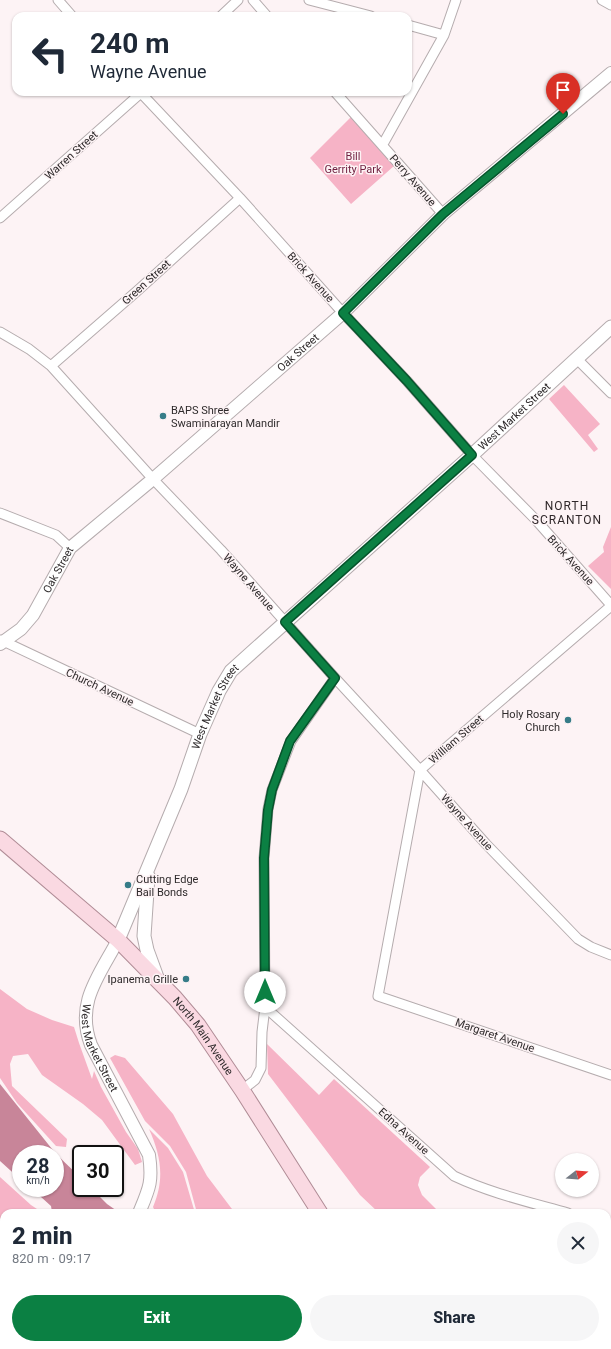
<!DOCTYPE html>
<meta charset="utf-8">
<style>
:root{--surface:#fff;--page:#f6f6f7;--text:#1f2937;--muted:#747a83;--accent:#0b8043}
body{margin:0;font-family:Roboto,sans-serif;background:var(--page);color:var(--text);height:100vh;display:flex;flex-direction:column;font-size:15px;white-space:nowrap}
*{box-sizing:border-box;margin:0}
p{font-size:13px;color:var(--muted)}
.icon{flex:none;width:22px;height:22px;fill:none;stroke:currentColor;stroke-width:2;stroke-linecap:round;stroke-linejoin:round}
.map{position:relative;flex:1;overflow:hidden}
.drawer{position:absolute;left:0px;top:1209px;width:611px;height:140px;display:flex;flex-direction:column;background:var(--surface);border-radius:12px 12px 0 0;box-shadow:0 1px 3px #0004}
.drawer>*{flex:none}
.top-card{position:absolute;left:12px;top:12px;width:400px;height:84px;border-radius:12px;box-shadow:0 1px 3px #0004;background:#fff;color:var(--text);overflow:hidden}
.needle{width:26px;rotate:73deg}
.tools{position:absolute;left:555px;top:1153px;display:grid;gap:8px}
.tools a{display:grid;place-items:center;width:44px;height:44px;border-radius:50%;background:var(--surface);box-shadow:0 1px 3px #0004;font-size:20px}
.speed{position:absolute;left:12px;top:1145px;display:flex;gap:8px;font-size:20px;font-weight:700;text-align:center}
.speed>*{display:grid;place-content:center;width:52px;height:52px;border-radius:50%;background:var(--surface);box-shadow:0 1px 3px #0004;line-height:1}
.speed small{font-size:10px;font-weight:400}
.speed .limit{border:2px solid #111;border-radius:6px;background:#fff;color:#111}
.pin{position:absolute;display:grid;place-items:center;width:34px;height:34px;color:#fff;margin:-41px -17px;border-radius:50% 50% 50% 0;rotate:-45deg;box-shadow:0 0 4px #0007}
.pin .icon{rotate:45deg}
.me{position:absolute;width:44px;margin:-22px;rotate:0deg;stroke-linejoin:round;filter:drop-shadow(0 0 3px #0008)}
.turn{display:flex;align-items:center;gap:14px;height:84px;padding:0 12px;font-size:18px}
.turn .icon{width:52px;height:52px;stroke-width:2.5}
.turn b{display:block;font-size:28px;line-height:34px}
.round{display:grid;place-items:center;flex:none;width:42px;height:42px;border-radius:21px;background:var(--page)}
.summary{display:flex;align-items:center;justify-content:space-between;height:68px;padding:0 12px}
h1{font-size:24px;font-weight:800;line-height:30px}
.cta{display:flex;gap:8px;margin-top:auto;padding:8px 12px}
.cta a{flex:1;height:46px;border-radius:24px;background:var(--accent);color:#fff;font-size:16px;font-weight:800;line-height:46px;text-align:center}
.cta a+a{background:var(--page);color:var(--text)}
.map>svg:first-child{display:block}
.green{fill:#f6b3c6}
.water{fill:#c88599}
.lines{fill:none;stroke-linecap:round;stroke-linejoin:round}
.minor-casing{stroke:#b5acae;stroke-width:11}
.tertiary-casing{stroke:#b5acae;stroke-width:14}
.secondary-casing{stroke:#b5acae;stroke-width:15}
.primary-casing{stroke:#b08c96;stroke-width:17}
.minor{stroke:#fff;stroke-width:9}
.tertiary{stroke:#fff;stroke-width:12}
.secondary{stroke:#fff;stroke-width:13}
.primary{stroke:#fad9e2;stroke-width:15}
.route-casing{stroke:#07532c;stroke-width:10}
.route{stroke:#0b8043;stroke-width:7}
.poi-dot{fill:#367c88;stroke:#fdf3f5;stroke-width:1.5}
.labels{text-anchor:middle;stroke-width:3;stroke-linejoin:round;paint-order:stroke}
.street-label{font-size:11px;fill:#2f2b2c;stroke:#fdf3f5}
.park-label{font-size:11px;fill:#6f1f3f;stroke:#fdf3f5}
.poi-label{font-size:11px;fill:#2f2b2c;stroke:#fdf3f5;text-anchor:start}
.neighbourhood-label{font-size:12px;letter-spacing:1px;fill:#30282a;stroke:#fdf3f5}
</style>
<div class="map">
<svg width="611" height="1349" viewBox="0 0 611 1349">
<rect width="100%" height="100%" fill="#fdf3f5"/>
<path class="green" d="M351,117L394,166L351,204L310,158Z
M564,385L600,424L588,435L598,449L594,452L549,399Z
M611,527V589L588,566L604,552L603,547Z
M0,989L27,1009L52,1020L74,1027L79,1043L92,1079L94,1071L101,1087L126,1132L138,1149L142,1162L135,1165L102,1120L83,1104L42,1075L28,1054L13,1056L10,1064L12,1086L67,1139L66,1147L56,1146L17,1103L0,1078Z
M267,1044L319,1095L334,1079L430,1167L420,1177L418,1185L422,1195L440,1213H379L360,1195L268,1074Z
M115,1055L125,1058L173,1114L207,1176L235,1213H197L186,1172L170,1146L145,1121L110,1058Z
M149,1129L168,1148L183,1172L195,1213H156L153,1207C165,1179 161,1156 149,1129Z
M0,1177L31,1205L43,1213H4V1222L0,1220Z
M607,1337L611,1349H581L580,1345H607Z
M266,1345H348L350,1349H269Z"/>
<path class="water" d="M0,1084L56,1154L81,1178V1188H91L107,1204L120,1213H59L57,1211L54,1213L52,1212L51,1206L31,1188H55V1154H21V1180L0,1161Z
M229,1345H265L267,1349H231Z"/>
<g class="lines">
<defs>
<path id="minor" d="M58,0L72,16
M253,0L267,16
M309,0L371,16
M602,0L611,5
M221,16L238,0
M408,25L444,35
M140,92L240,198L343,313L407,381L472,455L536,520L611,605
M335,92L443,214
M383,144L444,35L456,0
M0,218L142,92
M0,332L29,349L51,366L153,479L221,550L335,678L420,770L486,844L578,939L591,947L611,955
M577,359L611,393
M51,366L136,292L240,198
M0,513L56,535L70,548
M611,606L420,770L378,996L611,1075
M1,640L200,734
M265,1007L454,1176C490,1193 529,1202 568,1213
M242,1090L255,1080L261,1068L262,1032L265,1007L264,858L268,809L272,790L291,741L335,678
M607,1224L611,1225
M0,1226L4,1229
M607,1255L611,1239
M607,1309L611,1311
M607,1320L611,1329
M0,1347L3,1349"/>
<g id="tertiary">
<path id="s1" d="M0,644L21,629L33,615L70,548L153,479L343,313L443,214L611,73"/>
<path id="s2" d="M118,940C99,976 75,1003 91,1045L149,1155C153,1182 149,1189 139,1213"/>
<path d="M56,1349L59,1345"/>
</g>
<g id="secondary">
<path d="M148,876L144,936L147,950L158,980"/>
<path id="s3" d="M118,940L181,789L200,734L219,691L231,671L472,455L611,327"/>
</g>
<g id="primary">
<path id="s4" d="M0,839L118,940L175,998L198,1025L242,1090L320,1213"/>
<path d="M402,1345L405,1349"/>
</g>
</defs>
<use href="#minor" class="minor-casing"/>
<use href="#tertiary" class="tertiary-casing"/>
<use href="#secondary" class="secondary-casing"/>
<use href="#primary" class="primary-casing"/>
<use href="#minor" class="minor"/>
<use href="#tertiary" class="tertiary"/>
<use href="#secondary" class="secondary"/>
<use href="#primary" class="primary"/>
</g>
<g class="lines">
<defs>
<path id="route" d="M265,992L264,858L268,810L272,790L290,741L335,678L285,622L472,455L407,381L343,313L443,214L563,114"/>
</defs>
<use href="#route" class="route-casing"/>
<use href="#route" class="route"/>
</g>
<g class="poi-dot">
<circle cx="163" cy="416" r="4"/>
<circle cx="568" cy="720" r="4"/>
<circle cx="128" cy="885" r="4"/>
<circle cx="186" cy="979" r="4"/>
</g>
<g class="labels">
<g class="street-label">
<text transform="translate(71 155) rotate(-42)" y="4">Warren Street</text>
<text transform="translate(413 180) rotate(49)" y="4">Perry Avenue</text>
<text transform="translate(311 277) rotate(48)" y="4">Brick Avenue</text>
<text transform="translate(146 282) rotate(-42)" y="4">Green Street</text>
<text dy="4" stroke="none"><textPath href="#s1" startOffset="421">Oak Street</textPath></text>
<text dy="4" stroke="none"><textPath href="#s3" startOffset="673">West Market Street</textPath></text>
<text transform="translate(571 560) rotate(48)" y="4">Brick Avenue</text>
<text dy="4" stroke="none"><textPath href="#s1" startOffset="96">Oak Street</textPath></text>
<text transform="translate(249 582) rotate(49)" y="4">Wayne Avenue</text>
<text transform="translate(100 687) rotate(25)" y="4">Church Avenue</text>
<text dy="4" stroke="none"><textPath href="#s3" startOffset="253">West Market Street</textPath></text>
<text transform="translate(456 739) rotate(-41)" y="4">William Street</text>
<text transform="translate(467 822) rotate(48)" y="4">Wayne Avenue</text>
<text transform="translate(495 1035) rotate(19)" y="4">Margaret Avenue</text>
<text dy="4" stroke="none"><textPath href="#s4" startOffset="284">North Main Avenue</textPath></text>
<text dy="4" stroke="none"><textPath href="#s2" startOffset="118">West Market Street</textPath></text>
<text transform="translate(404 1131) rotate(42)" y="4">Edna Avenue</text>
</g>
<g class="park-label">
<text x="353" y="160">Bill<tspan x="353" dy="13">Gerrity Park</tspan></text>
</g>
<g class="poi-label">
<text x="171" y="414">BAPS Shree<tspan x="171" dy="13">Swaminarayan Mandir</tspan></text>
<text x="560" y="718" text-anchor="end">Holy Rosary<tspan x="560" dy="13">Church</tspan></text>
<text x="136" y="883">Cutting Edge<tspan x="136" dy="13">Bail Bonds</tspan></text>
<text x="178" y="983" text-anchor="end">Ipanema Grille</text>
</g>
<g class="neighbourhood-label">
<text x="567" y="510">NORTH<tspan x="567" dy="14">SCRANTON</tspan></text>
</g>
</g>
</svg>
<div class="tools">
<a><svg class="needle" viewBox="-14 -14 28 28"><path d="M0-13l5 13h-10z" fill="#e53935"/><path d="M0 13l5-13h-10z" fill="#747a83"/></svg></a>
</div>
<div class="speed"><div>28<small>km/h</small></div><div class="limit">30</div></div>
<div class="pin" style="left:563px;top:114px;background:#d93025"><svg class="icon" aria-label="arrive" viewBox="0 0 24 24"><path d="M6 21V4h12l-3 4 3 4H6"/></svg></div>
<svg class="me" style="left:265px;top:992px" viewBox="-20 -20 40 40"><circle r="19" fill="#fff"/><path d="M0-13L10 11 0 6-10 11z" fill="#0b8043"/></svg>
<div class="top-card">
<div class="turn"><svg class="icon" aria-label="left" viewBox="0 0 24 24"><path d="M17 20v-9H6M10 6l-5 5 5 5"/></svg><div><b>240 m</b>Wayne Avenue</div></div>
</div>
<section class="drawer">
<div class="summary"><div><h1>2 min</h1><p>820 m · 09:17</p></div><a class="round"><svg class="icon" aria-label="close" viewBox="0 0 24 24"><path d="M6 6l12 12M18 6L6 18"/></svg></a></div>
<div class="cta"><a>Exit</a><a>Share</a></div>
</section>
</div>
